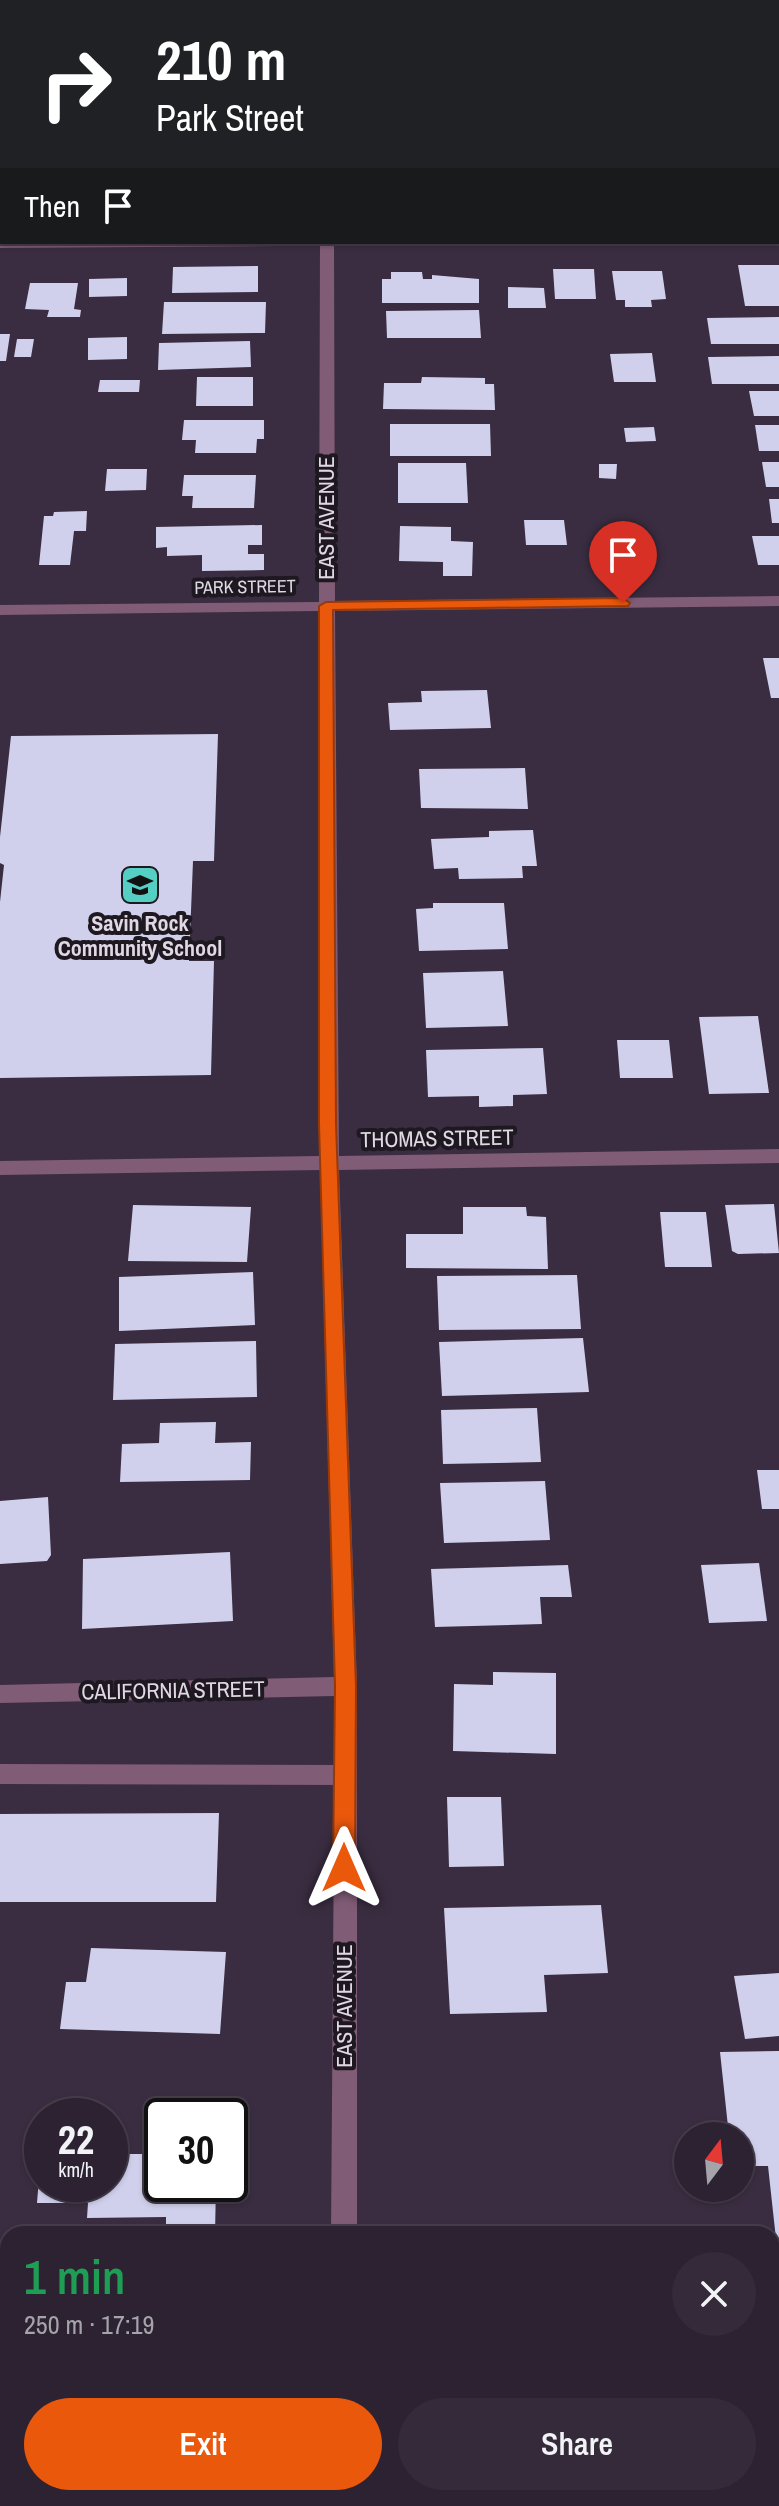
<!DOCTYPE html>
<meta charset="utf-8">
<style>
:root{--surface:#2c2231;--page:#342a39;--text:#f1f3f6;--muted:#a6a4ab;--line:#483f4d;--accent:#ea580c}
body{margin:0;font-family:"Archivo Narrow",sans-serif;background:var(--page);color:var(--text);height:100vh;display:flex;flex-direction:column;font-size:30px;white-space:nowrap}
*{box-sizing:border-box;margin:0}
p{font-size:26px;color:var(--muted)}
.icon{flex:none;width:44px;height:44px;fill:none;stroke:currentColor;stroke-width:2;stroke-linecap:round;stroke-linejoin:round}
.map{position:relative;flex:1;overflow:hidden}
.drawer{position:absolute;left:0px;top:2226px;width:780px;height:280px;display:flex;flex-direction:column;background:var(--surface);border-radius:24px 24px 0 0;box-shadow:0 2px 6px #0004,0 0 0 2px var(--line)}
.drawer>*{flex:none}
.top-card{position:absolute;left:0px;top:0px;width:780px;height:244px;box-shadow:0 2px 6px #0004,0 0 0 2px var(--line);background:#202124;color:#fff;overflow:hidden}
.needle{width:52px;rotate:16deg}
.controls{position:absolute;left:674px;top:2122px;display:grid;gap:16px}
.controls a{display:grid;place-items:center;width:80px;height:80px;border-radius:50%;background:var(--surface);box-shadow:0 2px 6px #0004,0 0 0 2px var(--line);font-size:40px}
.speed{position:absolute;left:24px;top:2098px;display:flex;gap:16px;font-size:40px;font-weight:700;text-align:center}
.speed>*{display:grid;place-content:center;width:104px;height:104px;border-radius:50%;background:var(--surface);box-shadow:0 2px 6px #0004,0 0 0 2px var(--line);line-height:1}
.speed small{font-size:20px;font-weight:400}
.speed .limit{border:4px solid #111;border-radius:12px;background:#fff;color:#111}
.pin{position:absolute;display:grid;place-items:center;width:68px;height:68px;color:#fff;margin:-82px -34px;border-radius:50% 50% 50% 0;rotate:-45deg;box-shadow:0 0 8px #0007}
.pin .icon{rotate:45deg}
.me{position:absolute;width:88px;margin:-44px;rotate:0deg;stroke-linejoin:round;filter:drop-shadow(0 0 6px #0008)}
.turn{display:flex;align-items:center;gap:28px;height:168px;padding:0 24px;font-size:36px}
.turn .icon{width:104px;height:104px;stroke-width:2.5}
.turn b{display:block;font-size:56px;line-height:68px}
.then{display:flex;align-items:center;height:76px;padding:0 24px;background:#0003;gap:16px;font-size:30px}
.round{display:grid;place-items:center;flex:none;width:84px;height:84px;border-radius:42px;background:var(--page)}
.overview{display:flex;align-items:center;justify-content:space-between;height:136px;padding:0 24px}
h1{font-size:48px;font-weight:600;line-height:60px;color:#1e9e55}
.cta{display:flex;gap:16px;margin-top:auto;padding:16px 24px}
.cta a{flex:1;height:92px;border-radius:48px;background:var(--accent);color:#fff;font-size:32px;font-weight:600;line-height:92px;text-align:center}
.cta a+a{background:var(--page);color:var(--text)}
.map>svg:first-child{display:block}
.building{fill:#d1d0ec}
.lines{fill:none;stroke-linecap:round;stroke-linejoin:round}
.service{fill:#815c76;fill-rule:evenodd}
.minor{fill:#815c76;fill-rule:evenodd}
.route{fill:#ea580c;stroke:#983908;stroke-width:2}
.labels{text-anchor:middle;stroke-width:8;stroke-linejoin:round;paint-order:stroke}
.far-street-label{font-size:18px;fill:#e0d8e4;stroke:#1e1821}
.street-label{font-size:22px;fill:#e0d8e4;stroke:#1e1821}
.poi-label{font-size:22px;font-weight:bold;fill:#e0d8e4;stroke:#1e1821}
</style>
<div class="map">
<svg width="779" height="2506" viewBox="0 0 779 2506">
<rect width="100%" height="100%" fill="#3a2d41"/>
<path class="building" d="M738,265H779V306H745Z
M258,266V292L172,293L173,267Z
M553,269H594L596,299H555Z
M612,271H662L666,299L651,300L652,307H625V300H616Z
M391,272H422L423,279H432V275L479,279V303H382V279H391Z
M127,278V296L89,297V279Z
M30,283H78L74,309L81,310L80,317H47L49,310L25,309Z
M508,287L544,288L546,308H508Z
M164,302H266L265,333L162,334Z
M479,310L481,338H387L386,311Z
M779,317V344H711L707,318Z
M0,334H10L6,361H0Z
M127,337V359L88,360V338Z
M17,339H34L31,357H14Z
M250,341L251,367L158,370L159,343Z
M652,353L656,382H614L610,354Z
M779,356V384H712L708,357Z
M197,377H253V406H196Z
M422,377L485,378V384H494L495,410L383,409L384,383H421Z
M100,380H140L139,392H98Z
M749,391H779V416H754Z
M184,420H264V439H257L256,453H195L196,440H182Z
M390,424H490L491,456H390Z
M755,425H779V451H759Z
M654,427L656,441L626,442L624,428Z
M762,462H779V487H766Z
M398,463H466L468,503H398Z
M599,464H617L616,479L599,478Z
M107,469H147L146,490L105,491Z
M184,475H256L254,508H192L193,496H182Z
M769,499H779V523H772Z
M87,511L86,531H74L70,565H39L44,516H53L54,512Z
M524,520H564L567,545H526Z
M262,525V545H248V554H264V570L202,571V555L167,556V547L156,548V527Z
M400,526L451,527V541L473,542L472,576H443V562L399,561Z
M752,536H779V565H758Z
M763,658H779V698H771Z
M487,690L491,728L390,730L388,703L422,702L421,691Z
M218,734L214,861H193L189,961H214L211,1075L0,1078V902L4,865L0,863V837L11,736Z
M525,768L528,809L421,808L419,769Z
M533,830L537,866H522L523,878L459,879L458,868L434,869L431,839L489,837V831Z
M433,903H504L508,949L419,951L416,909L433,908Z
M503,971L508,1026L426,1028L423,973Z
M758,1016L769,1093L709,1094L699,1017Z
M617,1040H669L673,1078H620Z
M543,1048L547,1094L513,1095V1106L479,1107V1096L428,1097L426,1050Z
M774,1204L779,1253L738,1254L732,1251L725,1205Z
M133,1205L251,1207L247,1262L128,1261Z
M463,1207H526L527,1216L546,1217L548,1269L406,1268V1234H463Z
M660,1212H706L712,1267H665Z
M253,1272L255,1325L119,1331V1277Z
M577,1275L581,1329L439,1330L437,1276Z
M583,1338L589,1392L442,1396L439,1342Z
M256,1341L257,1397L113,1400L115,1344Z
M537,1408L541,1462L443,1464L441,1410Z
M216,1422L215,1443L251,1442L250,1480L120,1482L122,1444L159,1443L160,1423Z
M757,1470H779V1509H762Z
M545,1481L550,1540L444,1543L440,1483Z
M48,1497L51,1555L47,1561L0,1564V1501Z
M230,1552L233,1621L82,1629L83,1559Z
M759,1563L767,1621L709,1623L701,1565Z
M568,1565L572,1597H540L542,1624L435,1627L431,1569Z
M493,1672L556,1673V1754L453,1751L454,1684L493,1685Z
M447,1797H501L504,1866L449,1867Z
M219,1813L216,1902H0V1814Z
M601,1905L608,1973L544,1975L547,2012L450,2014L444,1908Z
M91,1948L226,1952L220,2034L60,2029L66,1982H86Z
M779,1973V2036L745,2039L734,1976Z
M779,2051V2239H776L768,2166H740V2136H729L720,2052Z
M110,2154H162V2184H216L215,2234H166V2217L87,2218L88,2203H37L40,2165L42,2184H110Z
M555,2498H628L629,2506H555Z
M694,2498H743L744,2506H695Z"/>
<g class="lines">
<path class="service" d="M0,1764L345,1765L353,1768L357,1775L353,1782L345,1785L0,1784Z"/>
<path class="minor" d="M312,0H324V2H312Z
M778,232H779V240H778Z
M0,240L2,242H283L276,246L0,248Z
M320,242H334L335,601L779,596V606L335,611L339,1156L779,1149V1163L339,1170L357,1686V2234H331L335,1696L0,1703V1685L334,1677L320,1170L0,1175V1161L319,1156V611L0,615V605L319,602Z
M331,2498H359V2506H331Z"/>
</g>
<path class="route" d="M623,598L630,603L628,606L333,610L336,1124L356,1686L355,1868L352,1875L344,1878L337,1875L333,1868L335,1686L319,1124V606L326,602Z"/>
<defs>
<symbol id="school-square" viewBox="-11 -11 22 22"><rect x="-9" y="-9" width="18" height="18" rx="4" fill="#55cec4" stroke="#1e1821"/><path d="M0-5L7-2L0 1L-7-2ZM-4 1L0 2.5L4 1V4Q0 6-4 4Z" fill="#111"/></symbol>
</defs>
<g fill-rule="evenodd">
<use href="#school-square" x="118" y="863" width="44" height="44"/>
</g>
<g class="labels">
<g class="far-street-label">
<text transform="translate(245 587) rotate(-1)" y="6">PARK STREET</text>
</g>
<g class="street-label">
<text transform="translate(326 518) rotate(-90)" y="8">EAST AVENUE</text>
<text transform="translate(437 1138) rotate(-1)" y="8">THOMAS STREET</text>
<text transform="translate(173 1690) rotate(-1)" y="8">CALIFORNIA STREET</text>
<text transform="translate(344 2006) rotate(-90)" y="8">EAST AVENUE</text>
</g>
<g class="poi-label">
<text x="140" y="931">Savin Rock<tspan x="140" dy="25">Community School</tspan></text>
</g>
</g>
</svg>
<div class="controls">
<a><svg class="needle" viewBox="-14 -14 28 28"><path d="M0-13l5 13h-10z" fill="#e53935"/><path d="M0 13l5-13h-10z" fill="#a6a4ab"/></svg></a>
</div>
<div class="speed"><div>22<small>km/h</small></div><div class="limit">30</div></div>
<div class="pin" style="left:623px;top:603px;background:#d93025"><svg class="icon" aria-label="arrive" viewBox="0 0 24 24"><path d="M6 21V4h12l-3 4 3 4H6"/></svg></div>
<svg class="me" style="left:344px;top:1868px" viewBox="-20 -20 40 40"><path d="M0-17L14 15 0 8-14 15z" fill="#ea580c" stroke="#fff" stroke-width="4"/></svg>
<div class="top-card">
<div class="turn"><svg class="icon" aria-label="right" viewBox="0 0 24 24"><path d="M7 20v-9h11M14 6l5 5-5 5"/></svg><div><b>210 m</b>Park Street</div></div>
<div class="then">Then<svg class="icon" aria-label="arrive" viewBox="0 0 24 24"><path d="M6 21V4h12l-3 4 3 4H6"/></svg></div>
</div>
<section class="drawer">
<div class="overview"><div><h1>1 min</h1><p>250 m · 17:19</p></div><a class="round"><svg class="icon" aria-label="close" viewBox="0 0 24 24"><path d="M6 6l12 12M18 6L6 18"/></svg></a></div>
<div class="cta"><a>Exit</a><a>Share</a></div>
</section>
</div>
